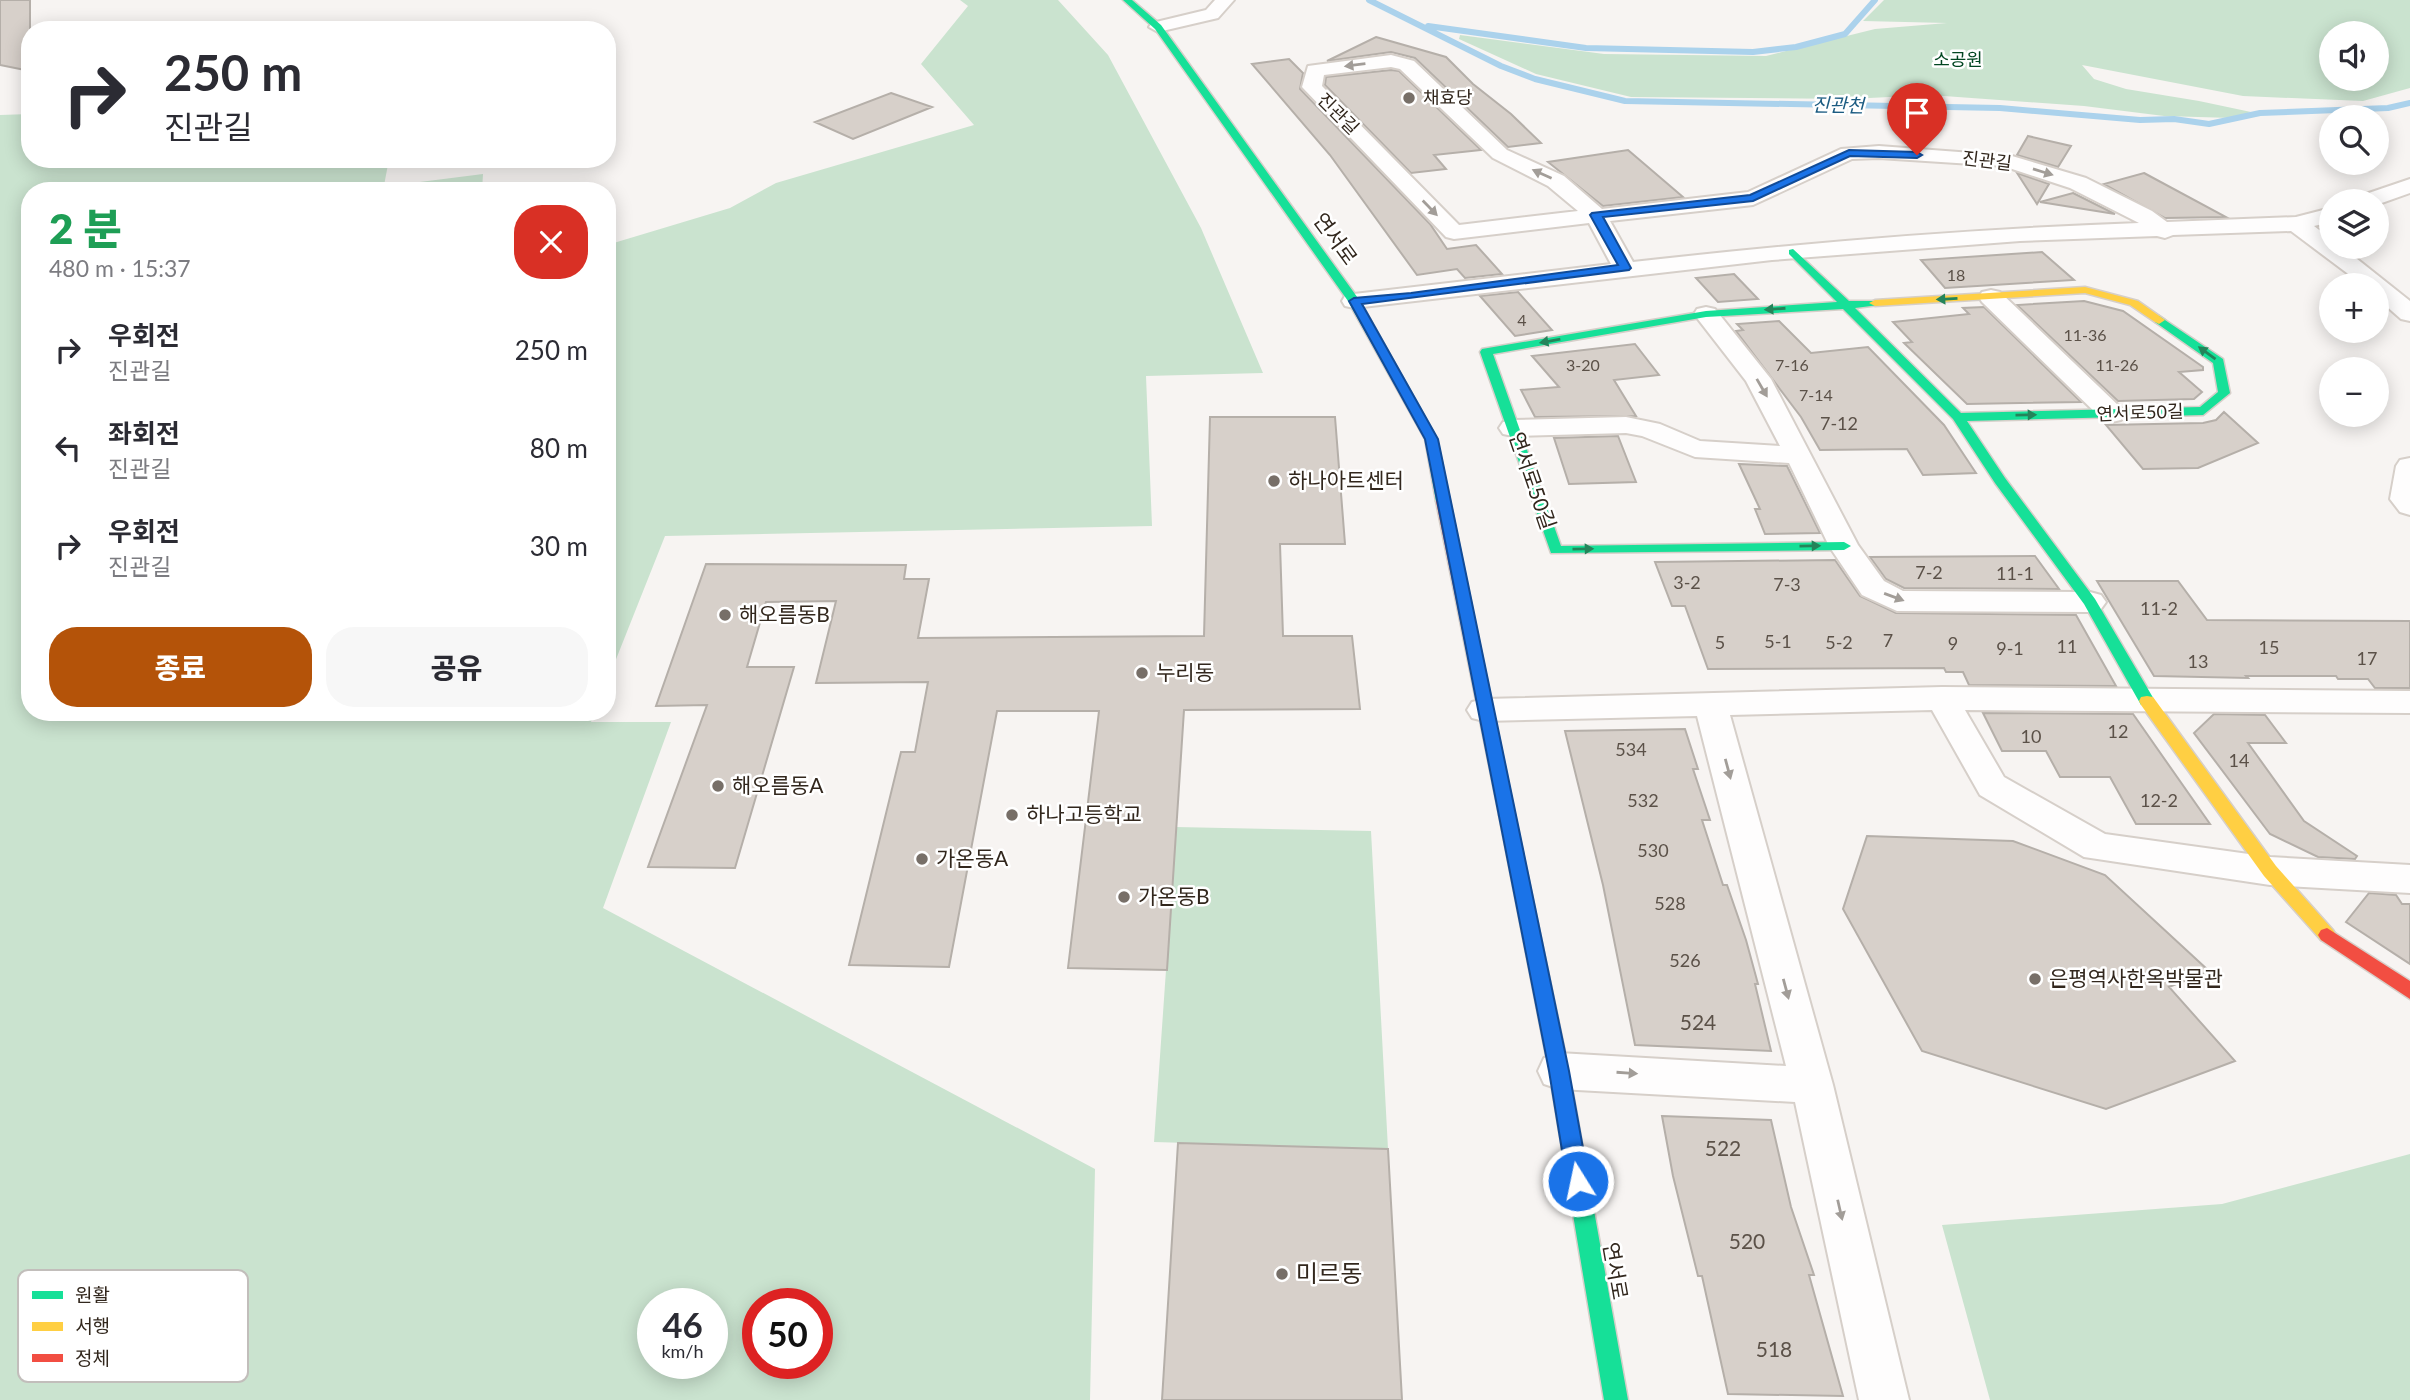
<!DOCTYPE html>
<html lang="ko">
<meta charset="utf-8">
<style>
:root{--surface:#fff;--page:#f7f7f7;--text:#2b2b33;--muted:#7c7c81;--accent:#b45309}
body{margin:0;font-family:Lato,"Noto Sans KR",sans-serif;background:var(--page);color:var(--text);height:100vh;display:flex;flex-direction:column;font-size:26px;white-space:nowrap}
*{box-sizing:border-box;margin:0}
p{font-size:23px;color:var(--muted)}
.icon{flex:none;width:38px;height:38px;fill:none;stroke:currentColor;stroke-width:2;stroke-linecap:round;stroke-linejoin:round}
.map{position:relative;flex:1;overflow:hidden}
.details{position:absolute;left:21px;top:182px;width:595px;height:539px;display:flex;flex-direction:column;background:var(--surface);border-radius:28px;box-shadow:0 4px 18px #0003}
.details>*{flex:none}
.top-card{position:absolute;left:21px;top:21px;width:595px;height:147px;border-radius:28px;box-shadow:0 4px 18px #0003;background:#fff;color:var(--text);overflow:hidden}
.buttons{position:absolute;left:2319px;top:21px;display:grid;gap:14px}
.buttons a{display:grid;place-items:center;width:70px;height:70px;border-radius:50%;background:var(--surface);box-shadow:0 4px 18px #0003;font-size:35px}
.speed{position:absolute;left:637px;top:1288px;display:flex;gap:14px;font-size:35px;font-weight:700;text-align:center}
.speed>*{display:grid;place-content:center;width:91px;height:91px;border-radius:50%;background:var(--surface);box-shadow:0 4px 18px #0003;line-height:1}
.speed small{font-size:18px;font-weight:400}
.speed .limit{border:10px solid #d22;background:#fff;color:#111}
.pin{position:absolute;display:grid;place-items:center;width:60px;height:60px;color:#fff;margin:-72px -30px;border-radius:50% 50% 50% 0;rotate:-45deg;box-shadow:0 0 7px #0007}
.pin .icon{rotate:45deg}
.me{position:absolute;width:77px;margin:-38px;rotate:350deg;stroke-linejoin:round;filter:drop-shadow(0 0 5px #0008)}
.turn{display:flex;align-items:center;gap:24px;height:147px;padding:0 28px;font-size:32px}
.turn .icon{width:91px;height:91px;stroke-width:2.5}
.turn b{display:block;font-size:49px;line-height:60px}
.round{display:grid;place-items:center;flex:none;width:74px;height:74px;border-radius:28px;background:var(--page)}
.headline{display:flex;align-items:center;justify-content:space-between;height:119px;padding:0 28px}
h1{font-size:42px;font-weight:800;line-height:52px;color:#1e9e55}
.primary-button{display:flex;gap:14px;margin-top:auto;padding:14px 28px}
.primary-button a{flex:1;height:80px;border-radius:28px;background:var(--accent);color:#fff;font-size:28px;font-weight:800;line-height:80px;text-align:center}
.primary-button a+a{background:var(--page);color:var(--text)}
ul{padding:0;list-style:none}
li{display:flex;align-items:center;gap:21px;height:98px;padding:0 28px}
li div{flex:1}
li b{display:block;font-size:26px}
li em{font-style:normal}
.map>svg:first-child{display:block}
.green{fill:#cae3cf;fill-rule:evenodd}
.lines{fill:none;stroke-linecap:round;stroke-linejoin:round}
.stream{stroke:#abd2ec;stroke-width:6}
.building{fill:#d7d0ca;stroke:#b5afa9;stroke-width:2}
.street-casing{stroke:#d6cfc9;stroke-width:4}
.fast-casing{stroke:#d6cfc9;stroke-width:3}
.slow-casing{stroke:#d6cfc9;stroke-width:3}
.jam-casing{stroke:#d6cfc9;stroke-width:3}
.street{fill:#fefdfd;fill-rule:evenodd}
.fast{fill:#16e098;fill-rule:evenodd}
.slow{fill:#ffcf43;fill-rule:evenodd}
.jam{fill:#f24e42;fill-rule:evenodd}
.oneway{fill:#a29d98}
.oneway2{fill:#24845a}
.route{fill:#1a73e8;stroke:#114b97;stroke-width:2}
.poi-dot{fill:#776f68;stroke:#fff;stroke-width:2.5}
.labels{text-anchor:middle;stroke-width:5;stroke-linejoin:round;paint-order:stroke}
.far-number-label{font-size:16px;fill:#5b5148}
.far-park-label{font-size:18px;fill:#014621;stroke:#fff}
.far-poi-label{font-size:18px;fill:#32271d;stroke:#fff;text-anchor:start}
.far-street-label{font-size:18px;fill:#32271d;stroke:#fff}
.number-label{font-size:18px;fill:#5b5148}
.far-water-label{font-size:19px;font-style:italic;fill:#1c5c82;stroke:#fff}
.street-label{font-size:21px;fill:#32271d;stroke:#fff}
.poi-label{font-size:21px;fill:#32271d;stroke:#fff;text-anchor:start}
.near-number-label{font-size:21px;fill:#5b5148}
.near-poi-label{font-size:24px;fill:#32271d;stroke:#fff;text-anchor:start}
.key{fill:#fff;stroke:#c2bebb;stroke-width:2}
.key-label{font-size:19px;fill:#32271d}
</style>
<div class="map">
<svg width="2410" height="1400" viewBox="0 0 2410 1400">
<rect width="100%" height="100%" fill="#f7f4f2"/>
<path class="green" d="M960,0H1058L1108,55L1201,228L1263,373L1146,376L1152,526L665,536L607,682V245L730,208L776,183L974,125L921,64L968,6Z
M1884,0H2410V88L2363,101L2243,96L2082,65L2094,79L2126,89L2199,101L2251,112L2232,118L2164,116L2084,106L1930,95L1849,99L1631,97L1536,74L1459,39L1460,35L1604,54L1766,56L1875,29L1947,23L1863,21ZM2376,33V79H2331V33Z
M30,114V159H389L383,191H30V712H594L591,722H671L603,908L1095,1169L1090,1400H0V115ZM653,1304H712V1363H653ZM758,1304H817V1363H758Z
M483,174L482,191H395L396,185Z
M1176,827L1371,831L1388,1149L1154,1142Z
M2410,1154V1400H1990L1942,1225L2222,1204Z"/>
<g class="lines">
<path class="stream" d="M1369,0L1501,66L1535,79L1625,101L2000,108L2140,120L2174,119L2209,124L2260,113L2388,108L2410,103
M1428,26L1586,48L1753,52L1796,47L1845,34L1875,0"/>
</g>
<path class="building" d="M0,0H30V71L0,65Z
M1376,37L1446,57L1473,84L1511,114L1541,143L1508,147L1415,58L1391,52L1327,61Z
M1289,59L1303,73L1300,89L1430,224L1447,249L1476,245L1502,274L1465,278L1457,269L1417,275L1330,155L1252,64Z
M1391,70L1399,71L1481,150L1434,155L1446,169L1411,173L1325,85L1326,77Z
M891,93L932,107L853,139L815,122Z
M2028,136L2071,146L2058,167L2017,155Z
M1628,150L1683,197L1603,206L1548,162Z
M2017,173L2049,184L2037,204Z
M2144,173L2226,217L2165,218L2104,184Z
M2073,193L2115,214L2040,202Z
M2042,252L2074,280L1945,288L1921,260Z
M1734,274L1758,299L1718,302L1696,278Z
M1518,292L1552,330L1515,336L1480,296Z
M2084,301L2123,311L2203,367V370L2179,372L2202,392L2194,399L2118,401L2017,305Z
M1984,307L2081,402L1967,404L1904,343L1912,342L1893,322L1969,314L1963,308Z
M1779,321L1811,353L1868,347L1944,425L1976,473L1923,475L1907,449L1820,450L1801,417L1736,331L1743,330L1737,324Z
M1635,344L1659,375L1614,380L1636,416L1535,417L1521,390L1559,387L1532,356Z
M2224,412L2258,443L2198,468L2143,469L2106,425L2203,423L2216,420Z
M1210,417H1335L1345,544H1280L1283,636H1352L1360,709L1184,710L1167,970L1068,968L1099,711H997L949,967L849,965L901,752H915L928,682L816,683L836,601L766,602L747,667H794L735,868L648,867L707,705L656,706L706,564L906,565L904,579H929L918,638L1204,636Z
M1618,436L1636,482L1569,484L1554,438Z
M1739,464L1787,466L1820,533L1765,534L1755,509H1760Z
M2035,556L2059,589L1904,588L1886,579L1870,557Z
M1835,560L1860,596L1896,613L2076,615L2116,686L1969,685L1963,672H1946L1944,668L1708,669L1685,606H1672L1655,562Z
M2097,581H2178L2207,620L2410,621V688H2375L2368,679H2338L2336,676H2246L2248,678L2154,676Z
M1983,713L2133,714L2210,824H2136L2110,777H2060L2046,751H2002Z
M2214,714L2265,715L2286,743H2248L2304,821L2357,856L2355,859L2318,857L2270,834L2194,733Z
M1685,729L1698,769H1693L1710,820H1702L1723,885H1727L1746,940L1758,984H1755L1771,1051L1635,1045L1603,885L1565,731Z
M1867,836L2013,841L2105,875L2209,971L2169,987L2235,1061L2106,1109L1922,1051L1843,909Z
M2369,893L2396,895L2402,904H2410V964L2346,922Z
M1662,1116L1771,1120L1791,1207L1814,1275H1809L1843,1396L1728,1394L1702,1276H1698L1673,1176Z
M1178,1143L1388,1149L1402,1400H1162Z"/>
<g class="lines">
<defs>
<path id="street" d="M1215,0H1234L1218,18L1158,32L1149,27L1152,23L1206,10Z
M1391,55L1414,61L1507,150L1564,176L1602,209L1748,192L1841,149L1879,146L2012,156L2086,178L2152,211L2167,222L2296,217L2331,208V222L2314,226L2331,239V247H2342L2410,301V321L2401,319L2376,297V285H2363L2291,231L2173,235L2165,238L2157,236L2020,241L1772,260L1354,308L1345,306L1342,301L1345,296L1354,294L1611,264L1589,223L1454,239L1446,237L1302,87L1308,66ZM1391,67L1400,69L1493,158L1548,186L1578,211L1459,225L1322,86L1324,75ZM1879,158L2003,166L2070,188L2139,223C1970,229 1802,243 1633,262L1610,221L1753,205L1852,159Z
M2410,179V193L2376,205V201H2357L2360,196Z
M1991,290L2000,292L2121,408L2125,414L2121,420L2112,422L2103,420L1982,302L1979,297L1982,292Z
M1706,307L1715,309L1771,379L1858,545L1884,581L1903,591L2090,592L2101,595L2106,602L2101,609L2090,612L1897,611L1862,595L1829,546L1789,463L1695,457L1642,436L1626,433L1513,436L1503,434L1499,428L1503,422L1513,420L1626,417L1660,424L1700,441L1780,446L1746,381L1694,314L1697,309Z
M2410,458V515L2400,512L2390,499L2396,466L2400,460Z
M1942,687L2410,691V713L1965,710L2004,777L2105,834L2270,857L2410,865V893L2270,885L2084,857L1980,795L1932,710L1730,715L1833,1085L1909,1400H1859L1795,1102L1559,1089L1544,1084L1538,1071L1544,1058L1559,1053L1786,1066L1697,716L1484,721L1472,718L1467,710L1472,702L1484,699Z"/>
<path id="fast" d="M1123,0H1132L1161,25L1360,301L1437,439L1450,501L1448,504H1438L1436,501L1425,439L1348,301L1155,29Z
M1793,249L1849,301H1879V305L1855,308L1961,413L2200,407L2218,392L2213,363L2155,322V318L2159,316L2223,359L2230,393L2203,415L1967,421L2005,478L2095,599L2155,701L2153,705H2141L2084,604L1995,483L1953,419L1843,309L1706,317L1493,354L1561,546L1844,542L1851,546L1844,550L1551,553L1480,352L1482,349L1706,311L1837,302L1789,254V250Z
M1507,809L1513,811L1515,815L1569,1071L1628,1400H1604L1549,1071L1499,815L1501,811Z"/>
<path id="slow" d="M2085,287L2138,301L2165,320L2159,324L2155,322L2130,305L2085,293L1875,306L1869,303L1875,300Z
M2147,696L2153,697L2276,866L2333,930L2336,935L2333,940L2327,942L2321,940L2264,876L2141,705L2139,701L2141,697Z"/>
<path id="jam" d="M1443,497L1450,501L1515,815L1513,819H1501L1499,815L1436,501Z
M2327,928L2410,981V999L2321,940L2318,935L2321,930Z"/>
</defs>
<use href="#street" class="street-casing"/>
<use href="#fast" class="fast-casing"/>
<use href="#slow" class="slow-casing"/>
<use href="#jam" class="jam-casing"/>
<use href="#street" class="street"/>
<use href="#fast" class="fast"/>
<use href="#slow" class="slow"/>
<use href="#jam" class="jam"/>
</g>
<defs><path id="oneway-solid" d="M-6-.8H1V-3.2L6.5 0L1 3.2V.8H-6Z" transform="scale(1.75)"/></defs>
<g class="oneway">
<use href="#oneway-solid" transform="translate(1355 65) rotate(173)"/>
<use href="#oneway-solid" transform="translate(2043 172) rotate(17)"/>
<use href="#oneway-solid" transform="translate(1542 174) rotate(-156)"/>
<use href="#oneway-solid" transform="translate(1430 208) rotate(46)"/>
<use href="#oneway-solid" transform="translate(1762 388) rotate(60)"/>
<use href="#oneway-solid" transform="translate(1894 597) rotate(20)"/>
<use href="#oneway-solid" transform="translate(1728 769) rotate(75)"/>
<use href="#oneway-solid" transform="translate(1786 989) rotate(75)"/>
<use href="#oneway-solid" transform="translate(1627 1073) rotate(4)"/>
<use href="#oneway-solid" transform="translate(1840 1210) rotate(77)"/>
</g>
<g class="oneway2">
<use href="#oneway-solid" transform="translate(1947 299) rotate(177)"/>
<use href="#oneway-solid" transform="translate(1775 309) rotate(176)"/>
<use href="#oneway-solid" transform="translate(1550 341) rotate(170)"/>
<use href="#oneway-solid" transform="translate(2207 353) rotate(-144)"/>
<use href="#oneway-solid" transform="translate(2026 415) rotate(-1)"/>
<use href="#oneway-solid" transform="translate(1810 546) rotate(-1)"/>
<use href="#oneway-solid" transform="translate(1583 549) rotate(-1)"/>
</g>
<path class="route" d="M1849,150L1917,152L1922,155L1917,158L1850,156L1753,201L1603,217L1631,268L1629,270L1362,304L1438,439L1569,1071L1589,1181L1585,1187L1578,1190L1570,1187L1567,1181L1549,1071L1425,439L1349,301L1354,298L1411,293L1618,265L1590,215L1592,213L1750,195Z"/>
<g class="poi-dot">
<circle cx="1409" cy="98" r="7"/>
<circle cx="1274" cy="481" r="7"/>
<circle cx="725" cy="615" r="7"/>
<circle cx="1142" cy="673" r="7"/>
<circle cx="718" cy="786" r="7"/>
<circle cx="1012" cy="815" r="7"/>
<circle cx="922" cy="859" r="7"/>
<circle cx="1124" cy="897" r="7"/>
<circle cx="2035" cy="979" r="7"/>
<circle cx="1282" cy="1274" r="7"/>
</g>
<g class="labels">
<g class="far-number-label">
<text x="1956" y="281">18</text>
<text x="1522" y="326">4</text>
<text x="2085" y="341">11-36</text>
<text x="1583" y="371">3-20</text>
<text x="1792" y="371">7-16</text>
<text x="2117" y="371">11-26</text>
<text x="1816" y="401">7-14</text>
</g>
<g class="far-park-label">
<text x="1958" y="66">소공원</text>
</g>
<g class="far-poi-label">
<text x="1423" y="104">채효당</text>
</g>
<g class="far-street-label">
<text transform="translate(1338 114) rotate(45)" y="6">진관길</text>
<text transform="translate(1987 161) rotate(7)" y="6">진관길</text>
<text transform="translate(2140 413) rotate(-2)" y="6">연서로50길</text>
</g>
<g class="number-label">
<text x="1839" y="430">7-12</text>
<text x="1929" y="579">7-2</text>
<text x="2015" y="580">11-1</text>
<text x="1687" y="589">3-2</text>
<text x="1787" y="591">7-3</text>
<text x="2159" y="615">11-2</text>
<text x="1888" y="647">7</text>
<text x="1778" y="648">5-1</text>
<text x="1720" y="649">5</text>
<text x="1839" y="649">5-2</text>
<text x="1953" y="650">9</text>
<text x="2067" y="653">11</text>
<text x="2269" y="654">15</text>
<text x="2010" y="655">9-1</text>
<text x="2367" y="665">17</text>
<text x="2198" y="668">13</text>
<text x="2118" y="738">12</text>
<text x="2031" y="743">10</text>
<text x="1631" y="756">534</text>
<text x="2239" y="767">14</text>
<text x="1643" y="807">532</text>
<text x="2159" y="807">12-2</text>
<text x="1653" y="857">530</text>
<text x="1670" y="910">528</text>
<text x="1685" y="967">526</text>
</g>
<g class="far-water-label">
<text transform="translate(1838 105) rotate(1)" y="7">진관천</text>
</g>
<g class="street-label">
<text transform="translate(1335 239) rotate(54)" y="7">연서로</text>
<text transform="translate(1532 481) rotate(71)" y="7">연서로50길</text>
<text transform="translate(1615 1271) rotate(80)" y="7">연서로</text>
</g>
<g class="poi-label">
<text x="1288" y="488">하나아트센터</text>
<text x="739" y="622">해오름동B</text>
<text x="1156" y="680">누리동</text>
<text x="732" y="793">해오름동A</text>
<text x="1026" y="822">하나고등학교</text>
<text x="936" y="866">가온동A</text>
<text x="1138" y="904">가온동B</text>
<text x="2049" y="986">은평역사한옥박물관</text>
</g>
<g class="near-number-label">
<text x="1698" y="1030">524</text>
<text x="1723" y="1156">522</text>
<text x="1747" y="1249">520</text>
<text x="1774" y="1357">518</text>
</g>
<g class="near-poi-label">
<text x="1296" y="1282">미르동</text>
</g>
</g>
<rect x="18" y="1270" width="230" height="112" rx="10" class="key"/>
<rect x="32" y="1291" width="31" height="8" fill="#16e098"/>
<rect x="32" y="1322" width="31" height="9" fill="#ffcf43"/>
<rect x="32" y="1354" width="31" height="8" fill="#f24e42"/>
<g class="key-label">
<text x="75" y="1302">원활</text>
<text x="75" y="1333">서행</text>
<text x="75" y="1365">정체</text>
</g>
</svg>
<div class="buttons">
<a><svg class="icon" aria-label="sound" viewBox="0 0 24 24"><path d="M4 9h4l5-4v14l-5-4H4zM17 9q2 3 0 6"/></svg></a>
<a><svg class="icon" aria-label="search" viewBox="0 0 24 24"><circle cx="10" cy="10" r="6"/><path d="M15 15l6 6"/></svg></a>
<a><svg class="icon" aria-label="layers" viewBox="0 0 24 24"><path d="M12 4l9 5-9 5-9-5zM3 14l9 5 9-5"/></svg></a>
<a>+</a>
<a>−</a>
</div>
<div class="speed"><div>46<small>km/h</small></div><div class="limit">50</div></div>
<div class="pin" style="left:1917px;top:155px;background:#d93025"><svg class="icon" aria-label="arrive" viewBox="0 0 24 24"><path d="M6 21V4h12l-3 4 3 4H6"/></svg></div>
<svg class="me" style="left:1578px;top:1181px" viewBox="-20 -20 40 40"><circle r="17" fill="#1a73e8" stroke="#fff" stroke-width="3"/><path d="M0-11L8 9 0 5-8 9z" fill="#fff"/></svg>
<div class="top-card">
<div class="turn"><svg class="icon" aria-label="right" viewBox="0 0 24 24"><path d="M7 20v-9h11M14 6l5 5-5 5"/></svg><div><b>250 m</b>진관길</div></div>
</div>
<section class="details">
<div class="headline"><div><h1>2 분</h1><p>480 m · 15:37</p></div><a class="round" style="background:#d93025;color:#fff"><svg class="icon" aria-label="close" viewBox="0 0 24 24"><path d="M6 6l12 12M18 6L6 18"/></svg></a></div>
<ul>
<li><svg class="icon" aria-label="right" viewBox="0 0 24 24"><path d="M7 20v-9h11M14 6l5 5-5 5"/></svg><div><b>우회전</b><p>진관길</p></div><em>250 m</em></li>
<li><svg class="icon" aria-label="left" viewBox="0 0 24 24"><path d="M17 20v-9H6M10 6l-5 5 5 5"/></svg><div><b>좌회전</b><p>진관길</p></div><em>80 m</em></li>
<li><svg class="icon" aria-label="right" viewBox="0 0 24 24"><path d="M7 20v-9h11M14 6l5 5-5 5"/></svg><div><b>우회전</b><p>진관길</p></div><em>30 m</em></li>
</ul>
<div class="primary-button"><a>종료</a><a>공유</a></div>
</section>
</div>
